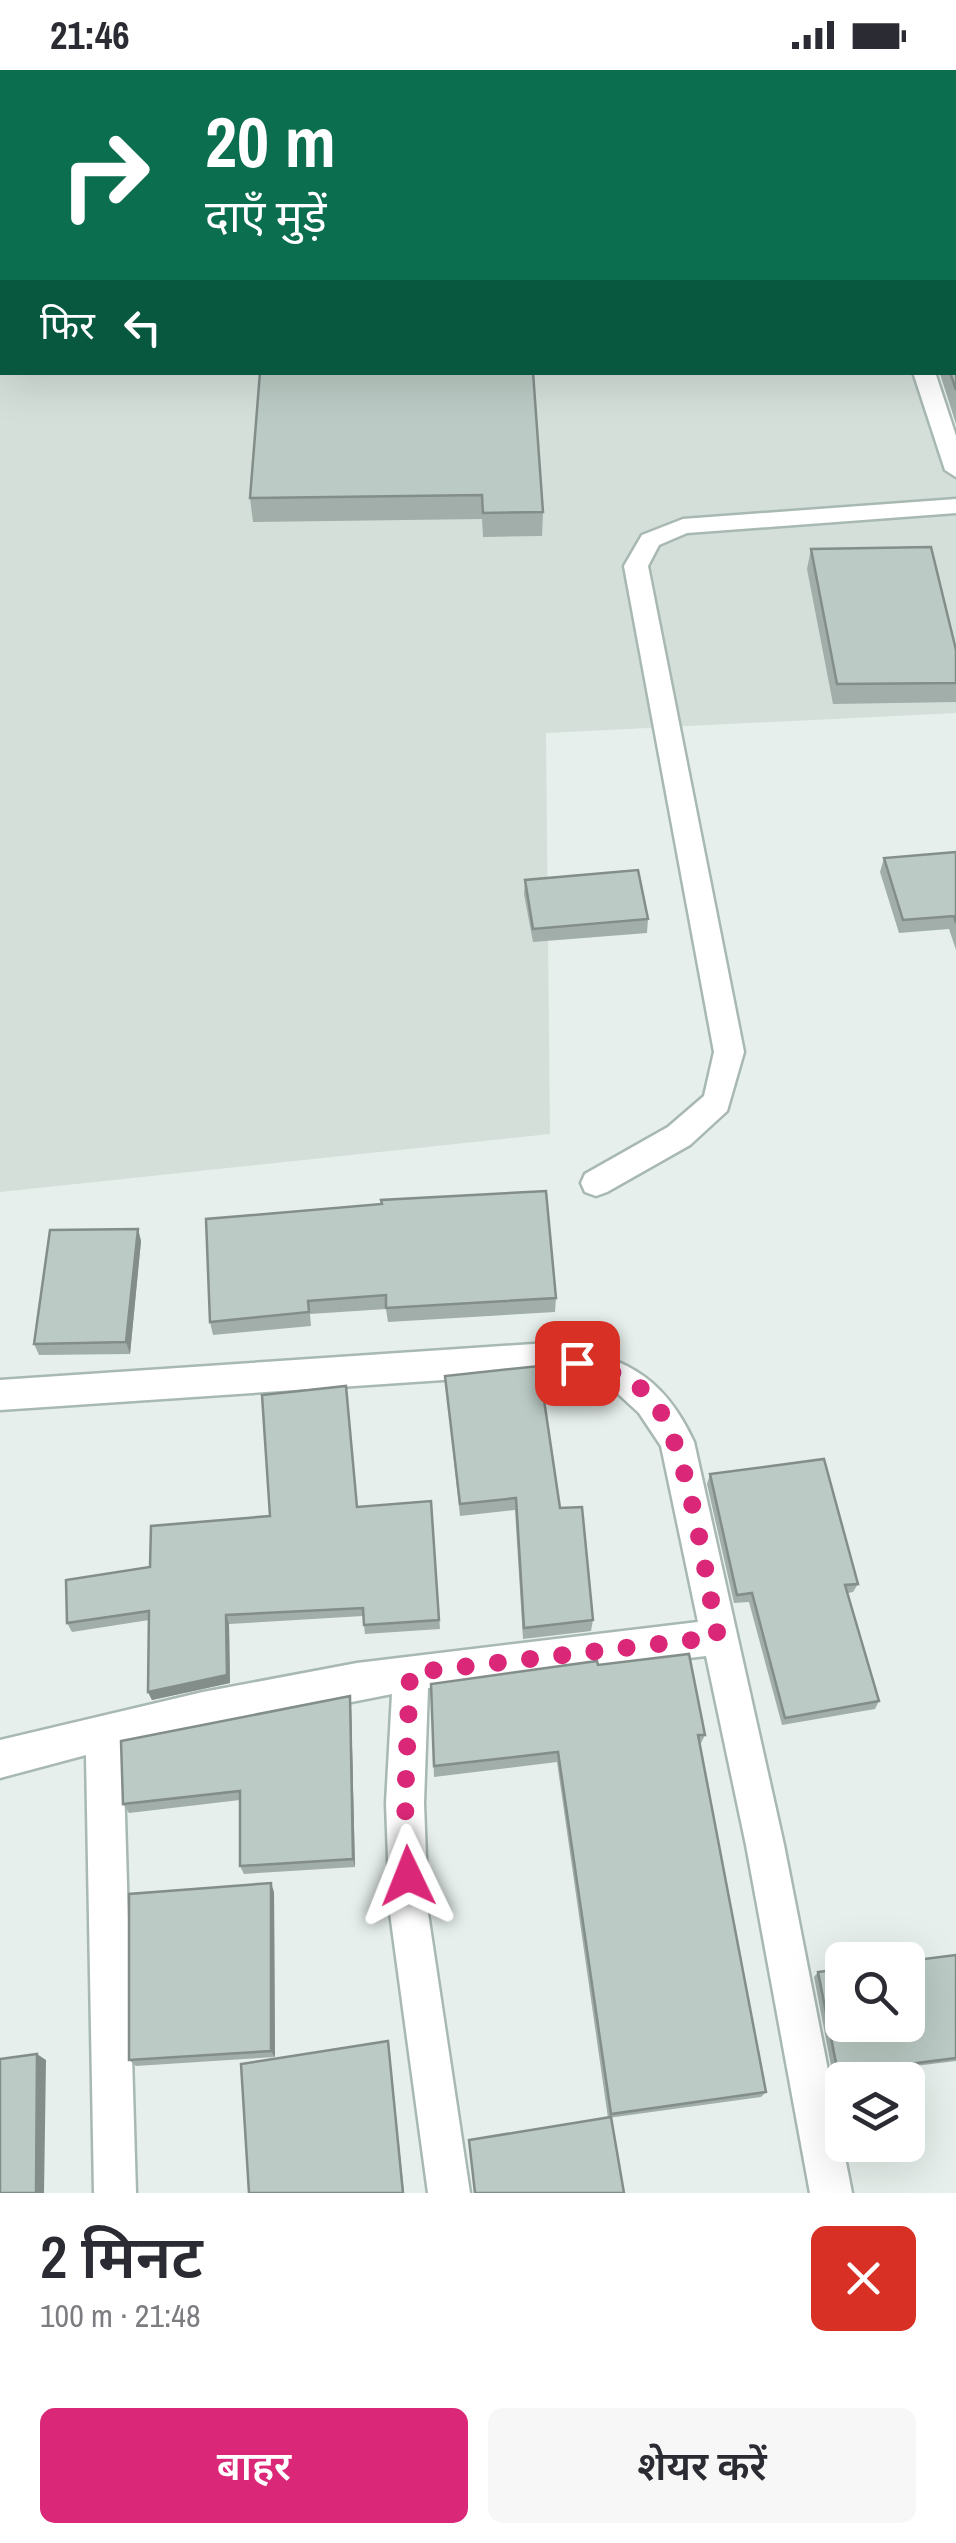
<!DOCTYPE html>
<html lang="hi">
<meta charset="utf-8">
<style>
:root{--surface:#fff;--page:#f7f7f7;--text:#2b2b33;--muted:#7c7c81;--accent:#db2777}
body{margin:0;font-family:"Archivo Narrow","Noto Sans Devanagari",sans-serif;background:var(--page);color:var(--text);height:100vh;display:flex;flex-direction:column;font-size:38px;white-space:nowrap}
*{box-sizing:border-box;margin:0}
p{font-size:32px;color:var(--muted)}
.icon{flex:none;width:55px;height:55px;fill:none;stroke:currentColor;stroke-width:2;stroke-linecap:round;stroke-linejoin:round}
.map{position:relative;height:2123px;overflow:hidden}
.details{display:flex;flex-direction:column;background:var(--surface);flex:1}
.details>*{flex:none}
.guide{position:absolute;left:0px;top:0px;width:958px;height:305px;box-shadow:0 10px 40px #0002;background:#0b6e4f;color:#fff;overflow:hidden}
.controls{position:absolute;left:825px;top:1872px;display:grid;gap:20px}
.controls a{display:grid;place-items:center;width:100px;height:100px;border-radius:15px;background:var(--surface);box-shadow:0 10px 40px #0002;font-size:50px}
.pin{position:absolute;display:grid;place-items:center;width:85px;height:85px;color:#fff;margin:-42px;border-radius:20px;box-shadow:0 5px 15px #0006}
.me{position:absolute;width:110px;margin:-55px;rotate:358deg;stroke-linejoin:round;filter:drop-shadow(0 0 8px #0008)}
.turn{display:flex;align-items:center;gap:35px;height:210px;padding:0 40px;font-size:45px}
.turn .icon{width:130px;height:130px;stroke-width:2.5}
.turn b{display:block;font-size:70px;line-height:85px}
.then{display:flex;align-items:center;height:95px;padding:0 40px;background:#0003;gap:20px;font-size:38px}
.round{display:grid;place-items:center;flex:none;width:105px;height:105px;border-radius:15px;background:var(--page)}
.head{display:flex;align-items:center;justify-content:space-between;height:170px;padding:0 40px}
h1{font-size:60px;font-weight:600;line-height:75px}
.button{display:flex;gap:20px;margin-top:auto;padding:20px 40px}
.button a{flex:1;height:115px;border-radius:15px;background:var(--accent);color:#fff;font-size:40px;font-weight:600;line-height:115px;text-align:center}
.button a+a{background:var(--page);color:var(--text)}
.status{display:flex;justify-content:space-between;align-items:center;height:70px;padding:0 50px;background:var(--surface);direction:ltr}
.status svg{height:28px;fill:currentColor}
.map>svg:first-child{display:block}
.built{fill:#d4dfda}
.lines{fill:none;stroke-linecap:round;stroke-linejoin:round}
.minor-casing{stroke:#a8b8b2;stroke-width:5}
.minor{fill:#fff;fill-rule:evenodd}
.wall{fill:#a1aea9}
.shaded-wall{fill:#838d89}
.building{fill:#bbcac4;stroke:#838d89;stroke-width:2.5}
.route{stroke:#db2777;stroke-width:18;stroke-dasharray:0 32.4}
</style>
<div class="status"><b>21:46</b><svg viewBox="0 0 49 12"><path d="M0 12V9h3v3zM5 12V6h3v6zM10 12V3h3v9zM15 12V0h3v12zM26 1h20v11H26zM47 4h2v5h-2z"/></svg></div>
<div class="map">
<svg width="956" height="2123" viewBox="0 0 956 2123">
<rect width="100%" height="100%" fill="#e6efeb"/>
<path class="built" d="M0,34L2,302L924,303L956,400V643L546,663L550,1064L0,1122Z"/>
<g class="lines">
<defs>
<path id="minor" d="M554,0H572L573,2H555Z
M955,106H956V118H955Z
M913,302H935L956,366V407L945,400Z
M956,429V443L687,463L659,475L648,496L744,982L727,1041L690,1075L607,1122L596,1126L585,1122L581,1113L585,1104L668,1057L704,1026L714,982L624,496L642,465L683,449Z
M548,1273C620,1286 662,1302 694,1372L784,1775L852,2123H810L746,1775L706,1586L428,1618L424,1733L428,1843L470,2123H428L390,1843L386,1733L392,1624L123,1677L136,2123H94L86,1685L0,1708V1670L203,1622L357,1593L698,1552L661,1376L639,1343L614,1320L594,1311L548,1303L0,1340V1310Z"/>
</defs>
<use href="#minor" class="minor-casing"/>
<use href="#minor" class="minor"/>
</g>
<path class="wall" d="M0,123H2V196H0Z
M956,284V354L940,304V302H955Z
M260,302L543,442L542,466L483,467L482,449L253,452L250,428Z
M811,479L956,580V632L833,634L807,499Z
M956,782V880L949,859L899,863L880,802L884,788Z
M525,810L648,849L647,863L533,872L524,824Z
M206,1149L556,1228L555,1242L388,1252L386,1239L310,1244L311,1256L213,1265L210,1252Z
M138,1159L141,1171L130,1284L39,1285L34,1274Z
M445,1306L560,1438L593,1550L591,1561L523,1569L515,1440L460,1446Z
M710,1404L858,1514L853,1522L848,1523L879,1631L875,1639L782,1655L749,1532L734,1533L707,1414Z
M431,1431L440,1559L365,1564L363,1546L229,1554L230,1613L152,1630L148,1622L149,1550L72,1562L67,1553L150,1497L358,1437Z
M598,1595L705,1665L700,1675L766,2022L761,2027L608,2048L557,1692L434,1707L431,1614Z
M350,1626L351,1636L355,1797L244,1804L240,1796V1730L129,1743L123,1734Z
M274,1822L275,1987L136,1996L129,1990Z
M956,1885V1991L833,2006L814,1907L818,1902Z"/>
<path class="shaded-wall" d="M138,1159L141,1171L130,1284L126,1272Z
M226,1545L229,1554L230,1613L152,1630L148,1622Z
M350,1626L351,1636L355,1797L353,1789Z
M271,1813L274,1822L275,1987L271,1981Z
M388,1971L389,1977L404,2123H403Z
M37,1984L46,1990L44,2123H36Z"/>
<path class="building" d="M635,0H718L719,2H622V1Z
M0,123H2V176H0Z
M955,284H956V320L950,302H955Z
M260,302H533L543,442L483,443L482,425L250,428Z
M931,477L956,580V613L837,614L811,479Z
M956,782V853L954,846L903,850L884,788Z
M638,800L648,849L533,859L525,810Z
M546,1121L556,1228L386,1238V1225L308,1231L309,1242L210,1252L206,1149L382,1134L381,1130Z
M138,1159L126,1272L34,1274L50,1160Z
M539,1296L560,1438L582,1437L593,1550L524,1558L516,1428L460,1434L445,1306Z
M346,1316L357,1437L431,1431L439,1550L364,1555L363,1538L226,1545L227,1605L148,1622L149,1541L67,1553L66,1510L150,1497L151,1456L270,1446L262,1325Z
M824,1389L858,1514L845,1515L879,1631L785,1648L752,1523L737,1525L710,1404Z
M689,1584L705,1665H698L766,2022L611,2044L558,1682L434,1696L431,1614L597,1591L598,1595Z
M350,1626L353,1789L240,1796V1721L123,1734L121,1671Z
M271,1813V1981L129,1990V1824Z
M956,1885V1988L838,2003L818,1902L842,1899V1955H908V1891Z
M388,1971L403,2123H249L241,1994Z
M37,1984L36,2123H0V1989Z
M611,2047L624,2123H475L469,2070Z"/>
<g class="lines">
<path class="route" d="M408,1806L405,1733L410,1603L718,1567C705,1506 689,1375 652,1329C634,1308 603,1297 577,1293"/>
</g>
</svg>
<div class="controls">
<a><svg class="icon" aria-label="search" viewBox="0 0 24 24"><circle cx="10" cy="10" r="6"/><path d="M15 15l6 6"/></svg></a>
<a><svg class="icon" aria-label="layers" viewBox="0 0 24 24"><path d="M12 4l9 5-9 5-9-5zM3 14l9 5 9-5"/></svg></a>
</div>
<div class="pin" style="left:577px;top:1293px;background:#d93025"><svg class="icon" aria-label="arrive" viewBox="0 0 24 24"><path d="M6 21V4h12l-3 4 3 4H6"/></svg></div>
<svg class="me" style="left:408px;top:1806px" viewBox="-20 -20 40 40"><path d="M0-17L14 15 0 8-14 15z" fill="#db2777" stroke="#fff" stroke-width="4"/></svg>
<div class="guide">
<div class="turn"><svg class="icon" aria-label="right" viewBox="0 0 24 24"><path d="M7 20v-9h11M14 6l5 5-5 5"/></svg><div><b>20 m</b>दाएँ मुड़ें</div></div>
<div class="then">फिर<svg class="icon" aria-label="left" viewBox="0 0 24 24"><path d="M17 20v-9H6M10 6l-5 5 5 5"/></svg></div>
</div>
</div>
<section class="details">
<div class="head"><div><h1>2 मिनट</h1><p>100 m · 21:48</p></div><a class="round" style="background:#d93025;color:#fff"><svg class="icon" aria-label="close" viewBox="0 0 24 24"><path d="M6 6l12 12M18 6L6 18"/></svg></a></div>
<div class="button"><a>बाहर</a><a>शेयर करें</a></div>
</section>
